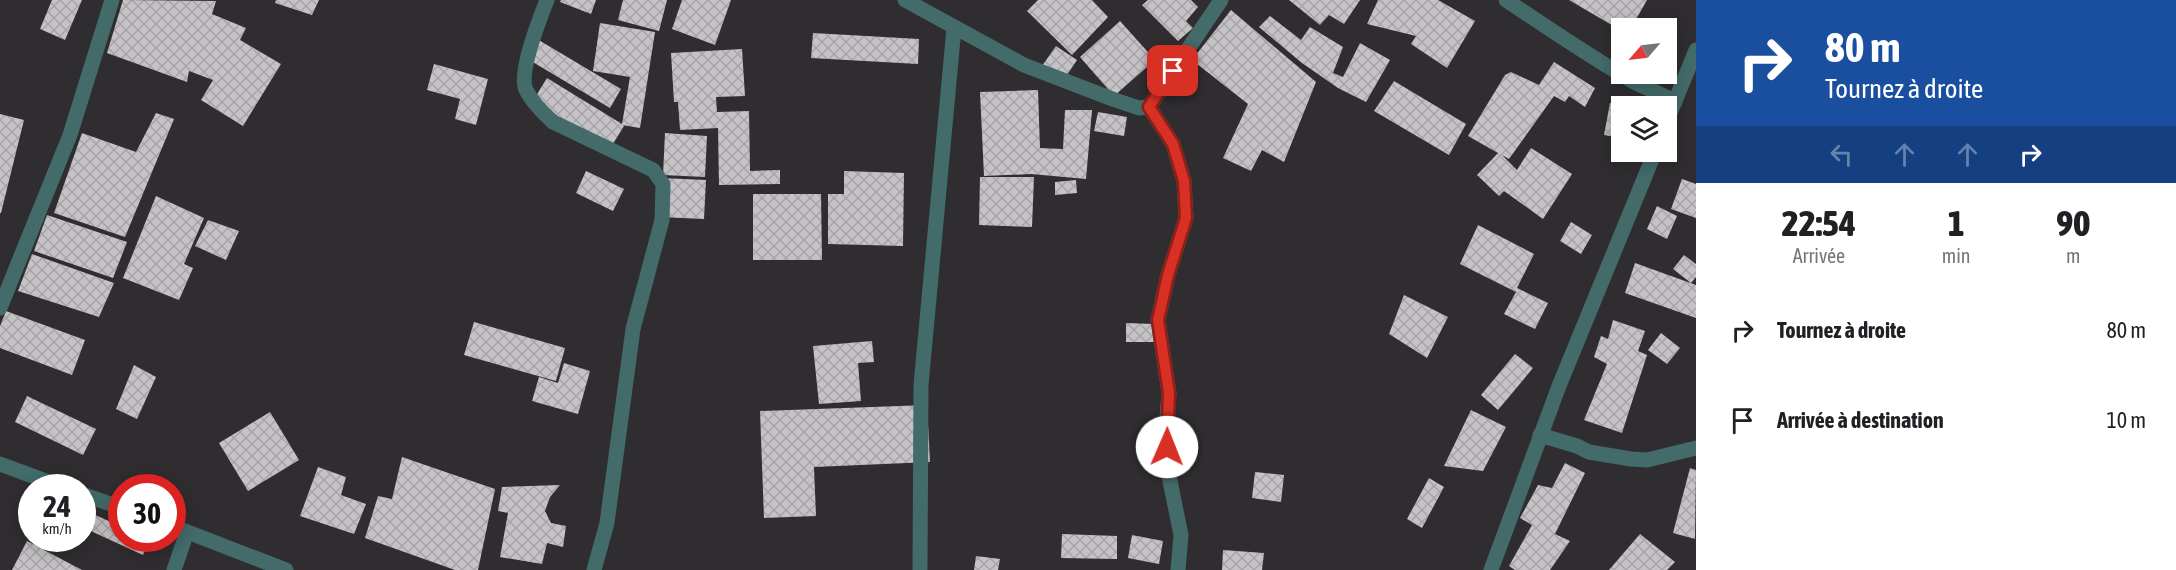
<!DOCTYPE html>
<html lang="fr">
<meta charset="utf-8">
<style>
:root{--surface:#fff;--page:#f2f2f2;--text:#202124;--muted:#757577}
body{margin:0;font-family:"Asap Condensed",sans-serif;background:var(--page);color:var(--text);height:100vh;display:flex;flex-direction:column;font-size:22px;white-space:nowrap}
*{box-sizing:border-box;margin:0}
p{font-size:20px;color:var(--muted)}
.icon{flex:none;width:33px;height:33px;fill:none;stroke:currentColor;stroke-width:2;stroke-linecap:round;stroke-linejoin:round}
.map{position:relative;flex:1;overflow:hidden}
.details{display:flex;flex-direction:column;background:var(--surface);width:480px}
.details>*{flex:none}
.top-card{background:#1a4fa0;color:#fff;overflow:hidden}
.needle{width:39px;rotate:242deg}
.tools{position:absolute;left:1611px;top:18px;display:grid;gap:12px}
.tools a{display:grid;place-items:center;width:66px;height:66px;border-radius:0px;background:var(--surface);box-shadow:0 3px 15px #0003;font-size:30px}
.speed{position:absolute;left:18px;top:474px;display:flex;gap:12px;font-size:30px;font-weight:700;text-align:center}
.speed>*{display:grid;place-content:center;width:78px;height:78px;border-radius:50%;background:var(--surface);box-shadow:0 3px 15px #0003;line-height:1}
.speed small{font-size:15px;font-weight:400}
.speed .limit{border:9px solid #d22;background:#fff;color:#111}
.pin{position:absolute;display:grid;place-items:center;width:51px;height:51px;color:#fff;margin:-26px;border-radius:12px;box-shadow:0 3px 9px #0006}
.me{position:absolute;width:66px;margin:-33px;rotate:1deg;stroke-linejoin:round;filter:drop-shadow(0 0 4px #0008)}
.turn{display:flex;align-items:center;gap:21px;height:126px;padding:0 30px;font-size:27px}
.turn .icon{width:78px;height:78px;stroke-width:2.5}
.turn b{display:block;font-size:42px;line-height:51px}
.lanes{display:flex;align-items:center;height:57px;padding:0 30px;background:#0003;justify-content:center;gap:30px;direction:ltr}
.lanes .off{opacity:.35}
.eta{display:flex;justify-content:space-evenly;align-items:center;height:102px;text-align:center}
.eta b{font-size:36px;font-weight:800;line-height:42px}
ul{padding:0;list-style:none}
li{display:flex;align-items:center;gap:18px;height:90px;padding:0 30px}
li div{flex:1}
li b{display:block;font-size:22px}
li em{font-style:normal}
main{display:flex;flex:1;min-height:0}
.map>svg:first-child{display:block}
.building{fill:url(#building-cross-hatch)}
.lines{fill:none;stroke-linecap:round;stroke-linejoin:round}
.minor{stroke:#426b6a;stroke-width:15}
.tertiary{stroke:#426b6a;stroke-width:15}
.route-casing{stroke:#8d1f18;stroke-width:15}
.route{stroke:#d93025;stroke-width:10}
</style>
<main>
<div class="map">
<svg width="1696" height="570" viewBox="0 0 1696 570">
<defs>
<pattern id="building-cross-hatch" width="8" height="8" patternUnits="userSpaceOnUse" patternTransform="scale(1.5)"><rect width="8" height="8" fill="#c5c2c6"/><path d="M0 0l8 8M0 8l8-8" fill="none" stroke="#a6a4a6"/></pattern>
</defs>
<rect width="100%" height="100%" fill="#2f2d30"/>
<path class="building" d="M52,0H82L65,40L40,29Z
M123,0L216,1L212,14L246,28L240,40L281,64L243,126L201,100L213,80L189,71L187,82L107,53Z
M276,0H319L312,15L275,3Z
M561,0H596L591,14L560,2Z
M623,0H667L659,31L618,20Z
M682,0H731L715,45L672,29Z
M1038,0H1092L1108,17L1072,55L1027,11Z
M1148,0H1191L1198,7L1186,21L1193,28L1178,41L1142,5Z
M1289,0H1360L1344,24L1329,15L1320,25Z
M1378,0H1438L1475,21L1447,68L1411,44L1416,36L1367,24Z
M1569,0H1647L1631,28H1622V31Z
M1231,10L1316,82L1284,162L1262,150L1251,171L1223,158L1248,104L1192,60Z
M1270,16L1301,40L1310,27L1343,47L1333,73L1343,77L1360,43L1390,60L1366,102L1338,88L1302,63L1259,27Z
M1120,21L1155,60L1114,96L1080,57Z
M600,23L655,32L640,128L622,125L624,126L608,152L531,104L547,78L622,124L630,77L593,71Z
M813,33L919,39L918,64L811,58Z
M537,39L621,89L610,108L526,58Z
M1056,46L1077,60L1063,81L1042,66Z
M742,49L745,96L716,97L717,112L749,111L750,171L780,170V184L719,185L718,128L680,130L678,102H674L671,53Z
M1554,62L1595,88L1585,107L1569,96L1565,102L1554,96L1509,159L1502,155L1517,170L1531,148L1572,174L1543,219L1504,191L1499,196L1477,175L1498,153L1468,136L1505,75L1511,72L1539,85Z
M434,64L488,79L476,125L455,119L460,99L427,90Z
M1394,81L1466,124L1449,155L1374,111Z
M1038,90L1040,148L1063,149L1065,110H1092L1086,179L1031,174L984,176L980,92Z
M1610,103L1622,105V138L1604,135Z
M1098,112L1127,117L1124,136L1094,131Z
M156,113L174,119L125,237L54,213L82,133L136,152Z
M0,114L24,120L1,213H0Z
M665,133L707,136L705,177L663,175Z
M586,171L624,189L613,211L576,193Z
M844,171L904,173L903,246L828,244V194H844Z
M980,177H1034L1032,227L979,225Z
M661,178L706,180L704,219L659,217Z
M1682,179L1696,184V218L1671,209Z
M1076,180L1077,193L1055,195V182Z
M753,194H821L822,260H753Z
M156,196L204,218L184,264L193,268L179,300L123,278Z
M1657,206L1677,216L1667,239L1647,229Z
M47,215L127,242L113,278L34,251Z
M208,220L239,231L226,260L195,246Z
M1571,222L1592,235L1581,254L1560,241Z
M1478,225L1534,254L1517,288L1548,303L1535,329L1504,314L1516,292L1460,264Z
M32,254L114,283L99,317L18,291Z
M1684,255L1696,264V277L1691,283L1673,269Z
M1635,263L1696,285V318L1625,293Z
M1404,295L1448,317L1427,358L1389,334Z
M6,311L85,340L72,375L0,348V326Z
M1613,320L1645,331L1638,351L1647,355L1622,433L1584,420L1607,364L1594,357L1601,336L1608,339Z
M474,322L565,348L556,381L464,355Z
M1126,323L1154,324V342H1126Z
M1661,333L1680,348L1667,364L1648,350Z
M872,341L874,362L858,363L861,401L819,404L813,346Z
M1515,354L1533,368L1498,410L1481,395Z
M564,363L590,371L578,414L532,401L539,377L558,383Z
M134,365L156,377L137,419L116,409Z
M27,396L96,429L83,455L15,422Z
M927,405L930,462L814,467L816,516L764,518L760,411Z
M1471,410L1506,427L1483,471L1444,466Z
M270,412L299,460L248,491L219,443Z
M402,457L495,489L478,570H455L365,538L378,496L392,499Z
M1565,463L1585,473L1555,534L1570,541L1550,570H1515L1509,566L1532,525L1520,518L1538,485L1552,488Z
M318,467L346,477L341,495L366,504L354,534L300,516Z
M1690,468L1696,470L1695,539L1673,533Z
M1255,472L1284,475L1281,502L1252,498Z
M1429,478L1444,487L1422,528L1407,519Z
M560,485L550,497L545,511L551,523L566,526L563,547L547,543L542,564L500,557L508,513L498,511L502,487Z
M82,509L122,527V538H145L149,541L143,555L82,527Z
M1062,534L1117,536V559L1061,558Z
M1640,534L1675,562L1667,570H1609Z
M1132,535L1163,541L1159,564L1128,558Z
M27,541L82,570H12Z
M1223,550L1264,553L1262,570H1222Z
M976,556L1000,559L998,570H974Z"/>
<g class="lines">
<path class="minor" d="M547,0C540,18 518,73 526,90C532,102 543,113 553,122L653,170L663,184L662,220L633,329L607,523L594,570
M905,0L1024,65L1115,100L1139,108L1149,107L1173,144L1184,181L1186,218L1168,275L1158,320L1169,393L1166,429L1167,466L1181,535L1178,570
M1506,0C1548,28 1590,57 1634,82C1648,89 1662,94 1675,102
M1149,107L1221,0
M0,308L70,135L112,0
M1540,435L1577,446L1589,452L1631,459L1647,460L1696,448
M174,570L187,532
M920,570L921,385L954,28"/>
<path class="tertiary" d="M1666,123L1696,50
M0,464L65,488
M82,494L122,508
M172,526L286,570
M1491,570L1559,386L1655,152"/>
</g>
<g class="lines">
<defs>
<path id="route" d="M1167,447L1169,393L1158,320L1168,275L1186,218L1184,181L1173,144L1149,107L1173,71"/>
</defs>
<use href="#route" class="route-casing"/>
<use href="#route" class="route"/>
</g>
</svg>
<div class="tools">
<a><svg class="needle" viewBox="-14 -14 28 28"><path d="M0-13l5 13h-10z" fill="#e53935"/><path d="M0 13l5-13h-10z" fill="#757577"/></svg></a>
<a><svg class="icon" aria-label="layers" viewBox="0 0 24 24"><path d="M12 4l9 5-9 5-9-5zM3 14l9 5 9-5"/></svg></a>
</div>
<div class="speed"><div>24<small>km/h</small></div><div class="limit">30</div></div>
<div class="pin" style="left:1173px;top:71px;background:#d93025"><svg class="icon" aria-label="arrive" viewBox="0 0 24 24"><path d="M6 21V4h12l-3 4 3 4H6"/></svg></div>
<svg class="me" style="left:1167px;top:447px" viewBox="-20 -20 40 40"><circle r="19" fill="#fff"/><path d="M0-13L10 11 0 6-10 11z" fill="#d93025"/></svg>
</div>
<section class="details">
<div class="top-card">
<div class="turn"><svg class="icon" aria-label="right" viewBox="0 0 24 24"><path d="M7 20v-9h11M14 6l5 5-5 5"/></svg><div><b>80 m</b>Tournez à droite</div></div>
<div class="lanes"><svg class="icon off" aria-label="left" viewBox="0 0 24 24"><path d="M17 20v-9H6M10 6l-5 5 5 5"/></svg><svg class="icon off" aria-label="ahead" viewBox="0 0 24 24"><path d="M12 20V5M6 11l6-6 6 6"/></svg><svg class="icon off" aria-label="ahead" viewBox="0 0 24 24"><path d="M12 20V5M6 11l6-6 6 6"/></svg><svg class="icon" aria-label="right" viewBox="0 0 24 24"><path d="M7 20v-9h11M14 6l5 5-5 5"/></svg></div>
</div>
<div class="eta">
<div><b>22:54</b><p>Arrivée</p></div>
<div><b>1</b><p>min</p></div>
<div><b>90</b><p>m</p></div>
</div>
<ul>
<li><svg class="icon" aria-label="right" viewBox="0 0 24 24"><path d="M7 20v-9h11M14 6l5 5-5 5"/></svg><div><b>Tournez à droite</b></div><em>80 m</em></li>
<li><svg class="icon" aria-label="arrive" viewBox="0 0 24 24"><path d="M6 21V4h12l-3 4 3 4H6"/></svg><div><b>Arrivée à destination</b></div><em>10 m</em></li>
</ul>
</section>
</main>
